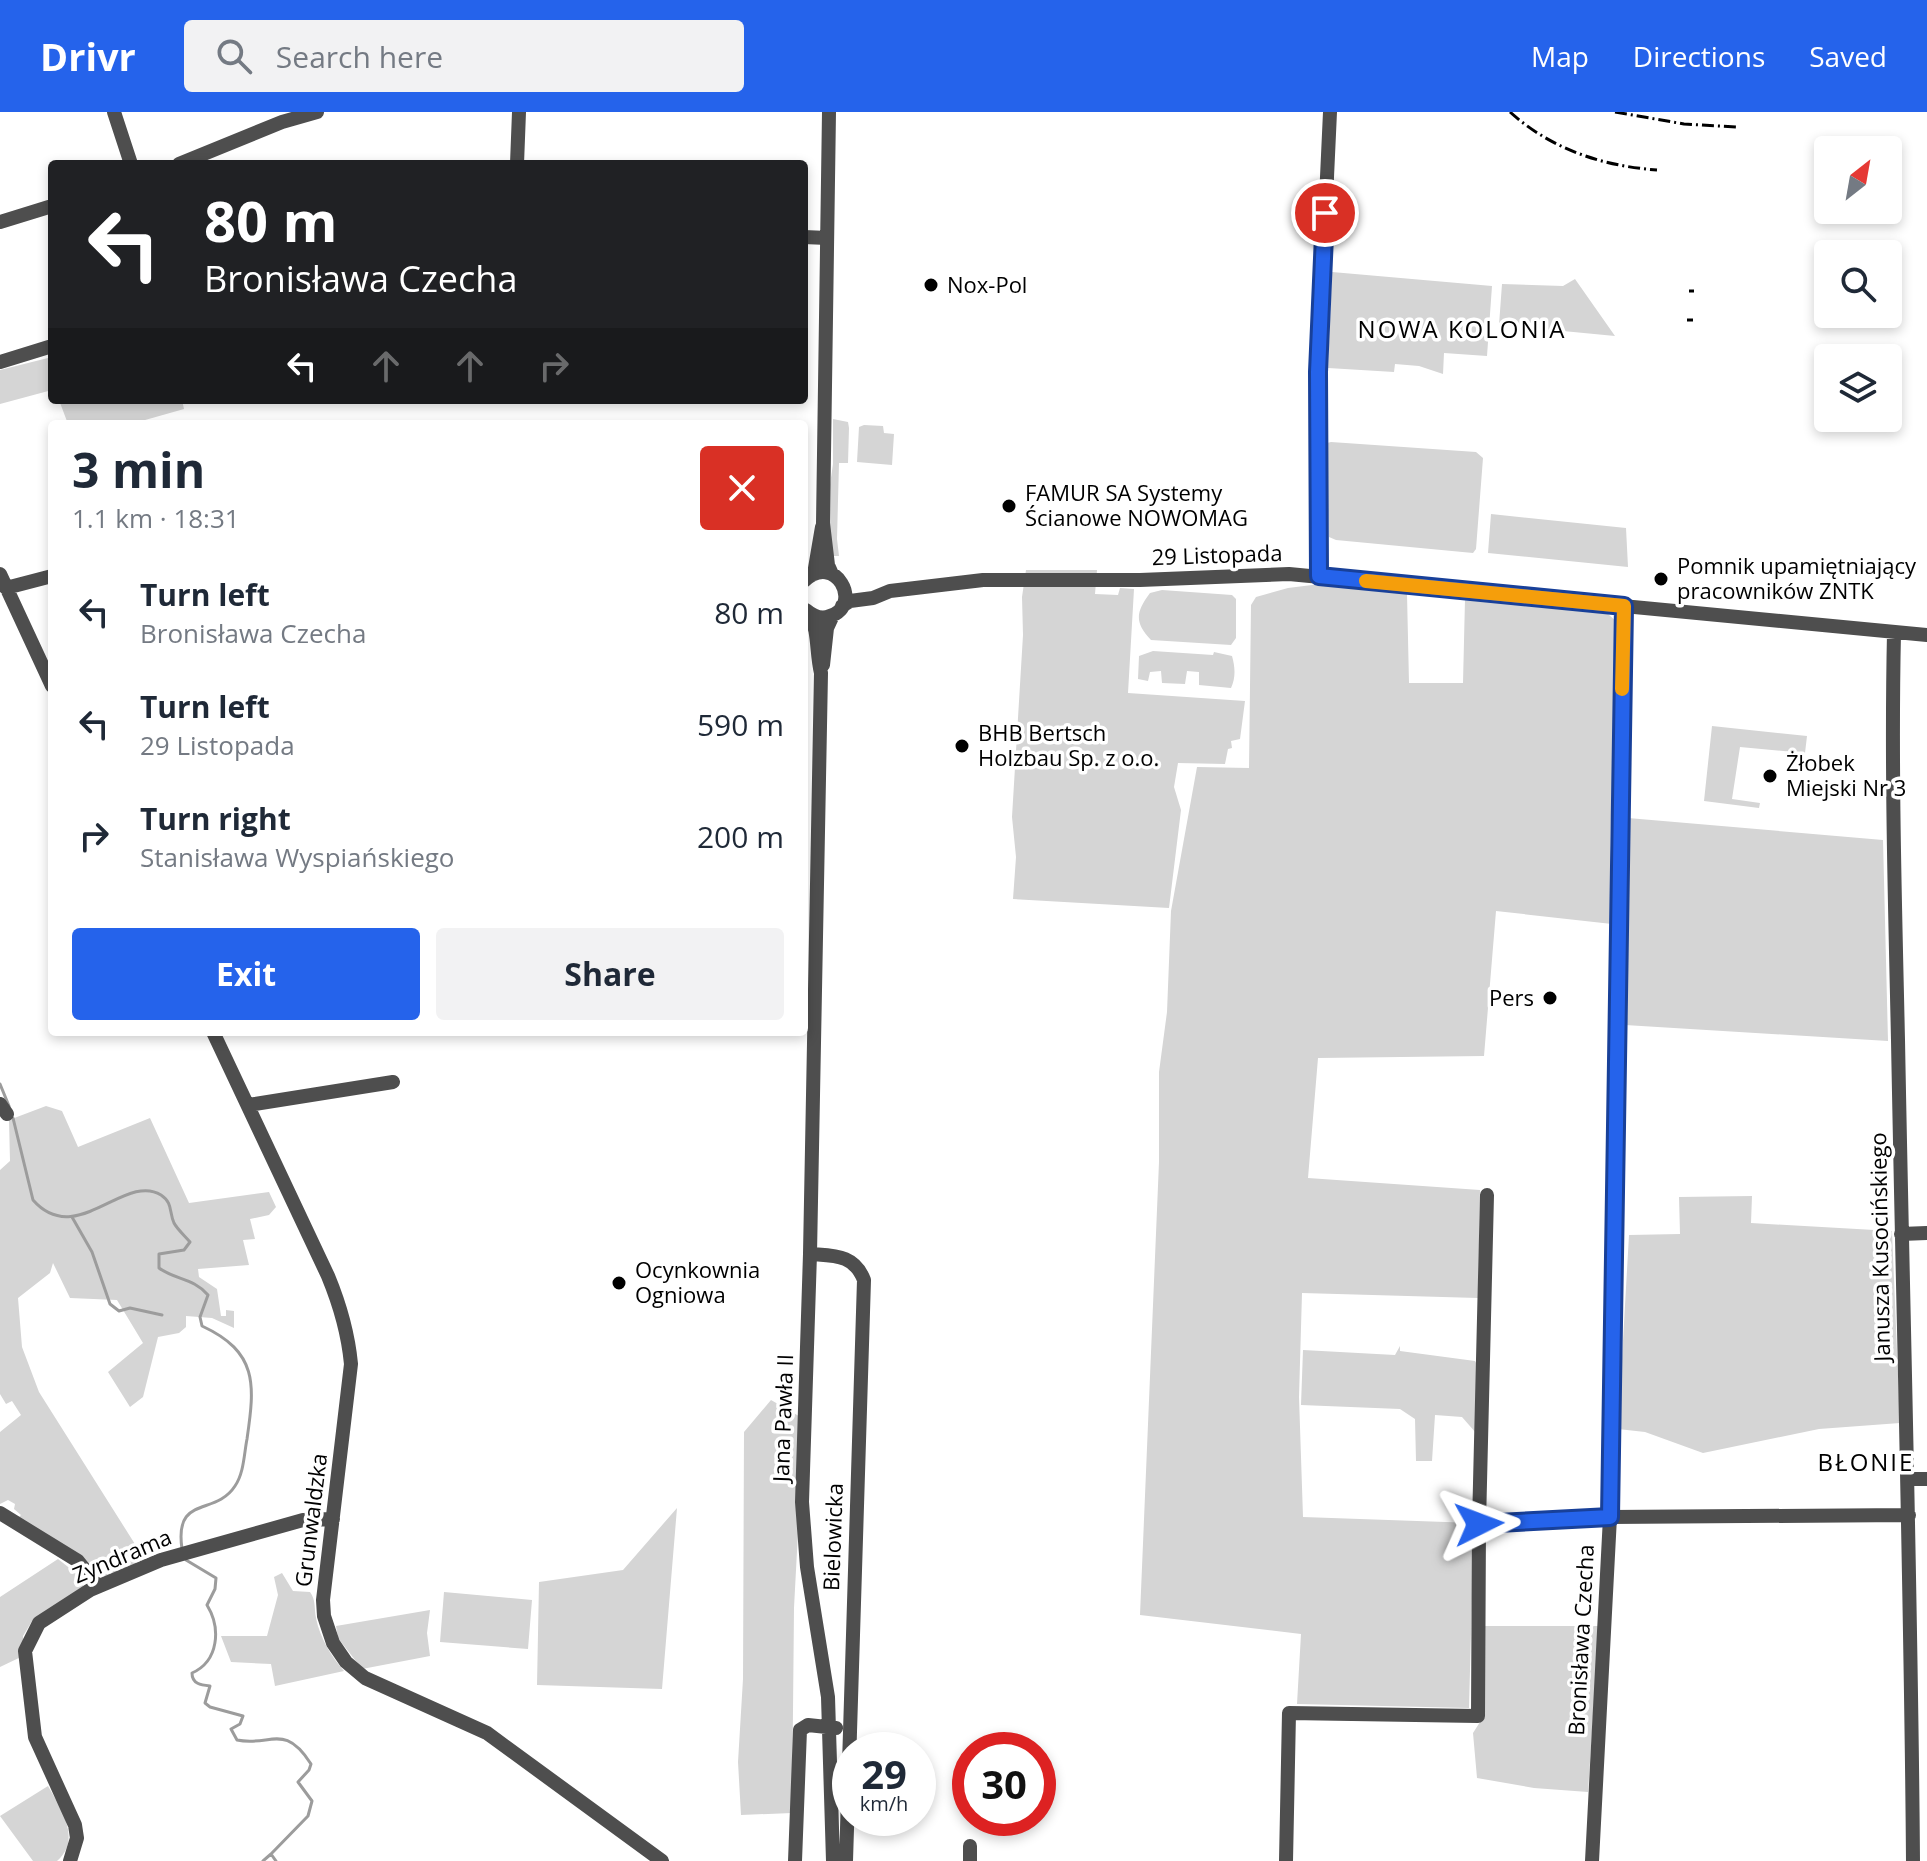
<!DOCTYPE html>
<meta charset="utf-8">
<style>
:root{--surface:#fff;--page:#f2f2f3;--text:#1f2937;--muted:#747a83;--accent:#2563eb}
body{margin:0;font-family:"Open Sans",sans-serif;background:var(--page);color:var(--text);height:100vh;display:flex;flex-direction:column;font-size:30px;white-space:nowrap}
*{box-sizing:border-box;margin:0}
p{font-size:26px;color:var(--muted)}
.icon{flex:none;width:44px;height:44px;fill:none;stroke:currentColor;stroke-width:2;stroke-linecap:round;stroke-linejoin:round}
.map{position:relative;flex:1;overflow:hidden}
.panel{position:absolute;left:48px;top:308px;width:760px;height:616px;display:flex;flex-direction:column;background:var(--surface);border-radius:8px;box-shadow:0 4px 12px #0003}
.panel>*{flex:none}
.hud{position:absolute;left:48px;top:48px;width:760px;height:244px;border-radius:8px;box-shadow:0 4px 12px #0003;background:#202124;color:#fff;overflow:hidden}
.needle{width:52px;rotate:31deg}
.tools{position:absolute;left:1814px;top:24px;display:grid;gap:16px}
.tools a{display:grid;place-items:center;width:88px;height:88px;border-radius:8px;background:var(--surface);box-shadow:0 4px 12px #0003;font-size:40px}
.speed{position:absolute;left:832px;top:1620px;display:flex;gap:16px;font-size:40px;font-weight:700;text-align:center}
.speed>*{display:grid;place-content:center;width:104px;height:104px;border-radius:50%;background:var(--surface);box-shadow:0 4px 12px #0003;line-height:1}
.speed small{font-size:20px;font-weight:400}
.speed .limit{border:12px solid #d22;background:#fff;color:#111}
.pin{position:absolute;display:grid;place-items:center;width:68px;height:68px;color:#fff;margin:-34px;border:4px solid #fff;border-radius:50%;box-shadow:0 2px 8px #0007}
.me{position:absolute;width:88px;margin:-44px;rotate:87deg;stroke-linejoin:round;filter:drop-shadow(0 0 6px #0008)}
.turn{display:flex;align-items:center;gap:28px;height:168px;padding:0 24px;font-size:36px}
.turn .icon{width:104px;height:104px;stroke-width:2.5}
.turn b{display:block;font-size:56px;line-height:68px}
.lanes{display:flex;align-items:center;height:76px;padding:0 24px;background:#0003;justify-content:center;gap:40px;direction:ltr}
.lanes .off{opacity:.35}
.round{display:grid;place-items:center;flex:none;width:84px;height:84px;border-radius:8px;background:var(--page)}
.head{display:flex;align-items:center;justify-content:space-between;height:136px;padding:0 24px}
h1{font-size:48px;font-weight:700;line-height:60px}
.primary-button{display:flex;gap:16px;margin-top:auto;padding:16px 24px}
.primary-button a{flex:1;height:92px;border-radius:8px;background:var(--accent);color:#fff;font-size:32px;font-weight:700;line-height:92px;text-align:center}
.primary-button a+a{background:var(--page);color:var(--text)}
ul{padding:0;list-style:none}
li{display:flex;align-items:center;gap:24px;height:112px;padding:0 24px}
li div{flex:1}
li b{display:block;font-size:30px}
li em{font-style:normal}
header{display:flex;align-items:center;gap:48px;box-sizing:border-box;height:112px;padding:0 40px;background:var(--accent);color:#fff}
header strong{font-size:38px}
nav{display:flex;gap:44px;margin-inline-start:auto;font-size:28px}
.search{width:560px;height:72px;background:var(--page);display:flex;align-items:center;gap:20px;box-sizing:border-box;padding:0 28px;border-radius:8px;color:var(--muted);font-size:30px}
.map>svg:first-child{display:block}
.green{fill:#d5d5d5}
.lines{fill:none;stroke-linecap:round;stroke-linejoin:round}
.stream{stroke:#9c9c9c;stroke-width:3}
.minor{stroke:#4e4e4e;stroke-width:14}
.rail{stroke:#000;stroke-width:3;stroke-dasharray:12 4 2 4;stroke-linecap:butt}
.route-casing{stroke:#184099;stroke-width:20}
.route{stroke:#2563eb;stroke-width:14}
.slow{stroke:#f59e0b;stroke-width:14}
.poi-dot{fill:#000;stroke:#fff;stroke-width:3}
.labels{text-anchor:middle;stroke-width:7;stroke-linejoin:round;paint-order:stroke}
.poi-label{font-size:22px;fill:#000;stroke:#fff;text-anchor:start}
.street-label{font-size:22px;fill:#000;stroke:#fff}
.neighbourhood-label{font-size:24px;letter-spacing:2px;fill:#000;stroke:#fff}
</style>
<header>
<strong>Drivr</strong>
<div class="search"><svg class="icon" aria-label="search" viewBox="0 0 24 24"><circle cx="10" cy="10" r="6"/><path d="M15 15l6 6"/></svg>Search here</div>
<nav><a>Map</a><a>Directions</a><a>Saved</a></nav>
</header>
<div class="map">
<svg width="1927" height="1749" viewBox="0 0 1927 1749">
<rect width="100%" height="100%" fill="#fff"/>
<path class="green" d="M1332,160L1492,174L1487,244L1444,241L1443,262L1419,254L1395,252L1394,260L1328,256Z
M1575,167L1615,224L1499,213L1502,172L1563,174Z
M52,245V278L0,292V258Z
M59,288H182L184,297L131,312H68Z
M833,307L848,310L849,316L848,351H839L837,427L839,444H828V386L833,352Z
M864,313L883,314L884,321L894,322L892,353L857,350L859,315Z
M1331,330L1476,340L1483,346L1476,437L1473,441L1336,428L1329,425L1326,341L1327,331Z
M1491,402L1626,416L1628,455L1488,441Z
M1026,458H1097L1095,482L1118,483L1120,476L1134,477L1128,581L1245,589L1240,627L1231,629L1232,636L1228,637L1225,652L1178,651L1174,675L1181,698L1169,796L1013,787L1016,745L1012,705L1023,523L1022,485Z
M1328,471L1407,482L1409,571H1463L1465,487L1608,502L1617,510L1610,735L1612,812L1496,799L1484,944L1318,946L1308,1066L1480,1078L1478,1186L1302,1181L1299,1285L1303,1405L1474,1411L1469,1596L1297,1592L1301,1522L1140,1503L1159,1050V960L1167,900L1171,799L1197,655L1249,656L1251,493L1256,485L1288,476Z
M1162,478L1232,483L1236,487V526L1231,533L1151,528C1134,510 1136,500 1150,481Z
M1153,539L1213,543L1214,540L1232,544C1235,555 1236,565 1231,576L1199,573V560L1187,559L1185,572L1162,571L1161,559L1150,560L1148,569L1138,567L1139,544Z
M1712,614L1807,624L1805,641L1740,635L1732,687L1760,691L1759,696L1704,689Z
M1628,706L1883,728L1888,929L1625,913Z
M46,994L62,999L78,1035L150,1006L189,1091L269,1080L276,1095L269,1103L250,1107L255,1127L243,1128L249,1153L198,1157L199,1165L217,1177L221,1204H226V1198L234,1199V1216L212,1206L186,1204V1215L179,1221L158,1225L143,1285L130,1295L108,1260L143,1231L117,1188L70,1186L53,1151L50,1161L18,1186L22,1235L39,1280L145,1448L101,1470L18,1406L21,1403L14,1397L15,1392L8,1388L0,1392V1320L21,1303L12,1289L6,1292L0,1282V1058L10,1049L9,1008Z
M1752,1084L1751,1111L1892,1119L1900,1311L1819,1317L1703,1341L1645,1320L1618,1317L1629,1123L1680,1122L1679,1085Z
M1400,1234V1239L1475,1249L1481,1260L1476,1321L1462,1305L1435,1303L1432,1349H1416L1415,1307L1400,1297L1301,1293L1303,1238L1395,1243Z
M771,1288L804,1307L794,1496L792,1701L741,1703L738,1650L743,1567L744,1320Z
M677,1396L662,1577L537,1573L539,1470L623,1458Z
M58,1447L77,1462L84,1475L32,1509L23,1524V1544L0,1555V1485Z
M282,1461L293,1479L310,1480C316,1488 314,1496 316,1506C320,1526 331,1544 344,1559L275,1574L271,1552L231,1550L221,1524H267L278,1483L274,1465Z
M444,1480L532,1488L528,1537L440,1530Z
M430,1498L427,1521L430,1544L362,1557L338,1526L336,1514Z
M1485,1514H1599L1588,1680L1534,1676L1477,1666L1473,1621L1480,1610Z
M48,1674C61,1697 82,1727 57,1749H33L0,1704Z"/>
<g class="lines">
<path class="stream" d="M0,972L9,994
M13,1006L33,1088C76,1137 125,1060 161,1083C173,1091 169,1100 174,1111C177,1117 185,1124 190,1130L184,1138L159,1142V1156C175,1168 194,1166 208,1183L200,1205L202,1214C258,1240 255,1272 247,1327C244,1342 244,1361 235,1374C215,1405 174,1382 182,1437
M72,1105L92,1140L110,1192L119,1199L130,1196L162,1203
M186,1448L216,1466L215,1477L207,1493C221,1516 219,1549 192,1561C192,1572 201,1573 210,1574L205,1591L210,1595L243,1604L240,1612L231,1617L237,1628C271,1635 284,1610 311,1652L309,1658L298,1670L312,1689L308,1704L271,1742L276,1749
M263,1749L271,1742"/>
<path class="minor" d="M114,0L131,52
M829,0L823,411L828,453L832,462
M179,52L282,10L317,0
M517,52L519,0
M0,110L52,94
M804,125L827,126
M0,250L52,234
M0,462L52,574
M814,462L822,415
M1319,464L1318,260L1330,0
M804,469C835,439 864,493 830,504C821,508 813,504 806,498
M6,476L52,464
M842,494L850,489L873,486L890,479L983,468H1140L1289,462L1927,523
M810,502C819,520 816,541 821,561L810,1142L802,1390L807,1455L828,1585L833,1749
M1894,521C1891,657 1895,792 1898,928C1903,1202 1911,1475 1913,1749
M823,553L827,516L833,503
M213,920L328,1164C340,1193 348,1220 351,1252L323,1488L324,1504L333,1531L346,1550L365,1566L487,1621L662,1749
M0,992L7,1002
M248,993L393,970
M1901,1122L1927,1121
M810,1142C834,1144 854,1142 864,1168L846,1749
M1909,1367H1927
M0,1401L78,1449L98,1474
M1479,1412L1610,1405L1909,1403
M70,1749L77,1726L75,1713L35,1625L25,1539L39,1511L90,1478L161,1448L303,1408L333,1407
M795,1749L800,1618L808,1613L836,1616
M970,1749V1734
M1286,1749L1289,1601L1478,1604L1479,1412L1487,1083
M1592,1749L1610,1405L1624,494"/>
<path class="rail" d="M1510,0C1551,37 1602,54 1657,58
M1615,0L1684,12L1736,15
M1689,179H1694
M1687,208H1693"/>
</g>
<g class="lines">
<defs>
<path id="route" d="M1325,101L1318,260L1319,464L1624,494L1610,1405L1479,1412"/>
</defs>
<use href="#route" class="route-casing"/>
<use href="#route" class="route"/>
<path class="slow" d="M1366,469L1624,494L1622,577"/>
</g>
<g class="poi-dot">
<circle cx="931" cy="173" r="8"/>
<circle cx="1009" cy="394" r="8"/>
<circle cx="1661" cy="467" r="8"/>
<circle cx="962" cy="634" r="8"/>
<circle cx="1770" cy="664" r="8"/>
<circle cx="1550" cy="886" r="8"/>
<circle cx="619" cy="1171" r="8"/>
</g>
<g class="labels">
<g class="poi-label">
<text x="947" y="181">Nox-Pol</text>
<text x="1025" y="389">FAMUR SA Systemy<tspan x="1025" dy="25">Ścianowe NOWOMAG</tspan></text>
<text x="1677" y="462">Pomnik upamiętniający<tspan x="1677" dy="25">pracowników ZNTK</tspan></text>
<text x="978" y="629">BHB Bertsch<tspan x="978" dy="25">Holzbau Sp. z o.o.</tspan></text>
<text x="1786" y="659">Żłobek<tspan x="1786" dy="25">Miejski Nr 3</tspan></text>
<text x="1534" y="894" text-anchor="end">Pers</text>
<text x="635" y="1166">Ocynkownia<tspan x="635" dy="25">Ogniowa</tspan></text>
</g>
<g class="street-label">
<text transform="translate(1217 443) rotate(-2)" y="8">29 Listopada</text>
<text transform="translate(1880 1135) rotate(-91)" y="8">Janusza Kusocińskiego</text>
<text transform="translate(783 1306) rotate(-88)" y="8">Jana Pawła II</text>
<text transform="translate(311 1408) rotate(-83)" y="8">Grunwaldzka</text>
<text transform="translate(833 1425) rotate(-88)" y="8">Bielowicka</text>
<text transform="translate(122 1444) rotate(-23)" y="8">Zyndrama</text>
<text transform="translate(1581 1528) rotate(-87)" y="8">Bronisława Czecha</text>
</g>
<g class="neighbourhood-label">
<text x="1462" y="226">NOWA KOLONIA</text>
<text x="1866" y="1359">BŁONIE</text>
</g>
</g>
</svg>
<div class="tools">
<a><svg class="needle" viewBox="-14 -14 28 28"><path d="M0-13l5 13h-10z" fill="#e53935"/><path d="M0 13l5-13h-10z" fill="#747a83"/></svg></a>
<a><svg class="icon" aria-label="search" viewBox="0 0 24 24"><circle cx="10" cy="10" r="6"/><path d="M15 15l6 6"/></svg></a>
<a><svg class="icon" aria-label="layers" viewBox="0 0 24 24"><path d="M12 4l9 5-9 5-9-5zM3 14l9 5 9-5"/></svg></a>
</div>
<div class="speed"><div>29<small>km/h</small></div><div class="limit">30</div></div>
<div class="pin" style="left:1325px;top:101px;background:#d93025"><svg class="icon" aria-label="arrive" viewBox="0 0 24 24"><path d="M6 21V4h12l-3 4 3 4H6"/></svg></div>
<svg class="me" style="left:1479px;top:1412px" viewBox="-20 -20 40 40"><path d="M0-17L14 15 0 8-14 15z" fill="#2563eb" stroke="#fff" stroke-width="4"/></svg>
<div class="hud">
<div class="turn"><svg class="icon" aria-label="left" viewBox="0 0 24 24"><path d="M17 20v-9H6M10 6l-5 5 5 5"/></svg><div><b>80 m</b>Bronisława Czecha</div></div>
<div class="lanes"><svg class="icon" aria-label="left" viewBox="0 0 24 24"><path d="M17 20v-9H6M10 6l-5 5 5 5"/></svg><svg class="icon off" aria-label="ahead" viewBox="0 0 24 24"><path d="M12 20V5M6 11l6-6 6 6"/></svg><svg class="icon off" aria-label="ahead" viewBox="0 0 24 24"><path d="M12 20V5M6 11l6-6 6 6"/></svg><svg class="icon off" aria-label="right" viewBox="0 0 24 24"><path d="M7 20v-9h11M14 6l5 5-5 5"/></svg></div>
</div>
<section class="panel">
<div class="head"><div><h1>3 min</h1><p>1.1 km · 18:31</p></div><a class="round" style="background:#d93025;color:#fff"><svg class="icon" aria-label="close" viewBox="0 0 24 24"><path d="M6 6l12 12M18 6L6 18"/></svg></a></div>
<ul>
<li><svg class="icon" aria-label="left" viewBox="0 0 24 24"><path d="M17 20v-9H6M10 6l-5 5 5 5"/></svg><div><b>Turn left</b><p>Bronisława Czecha</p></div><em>80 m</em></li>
<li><svg class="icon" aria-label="left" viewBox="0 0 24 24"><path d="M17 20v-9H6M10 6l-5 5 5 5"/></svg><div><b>Turn left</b><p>29 Listopada</p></div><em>590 m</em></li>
<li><svg class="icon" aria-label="right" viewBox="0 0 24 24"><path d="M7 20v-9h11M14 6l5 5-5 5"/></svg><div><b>Turn right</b><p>Stanisława Wyspiańskiego</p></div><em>200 m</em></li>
</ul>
<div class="primary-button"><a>Exit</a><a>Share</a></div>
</section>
</div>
